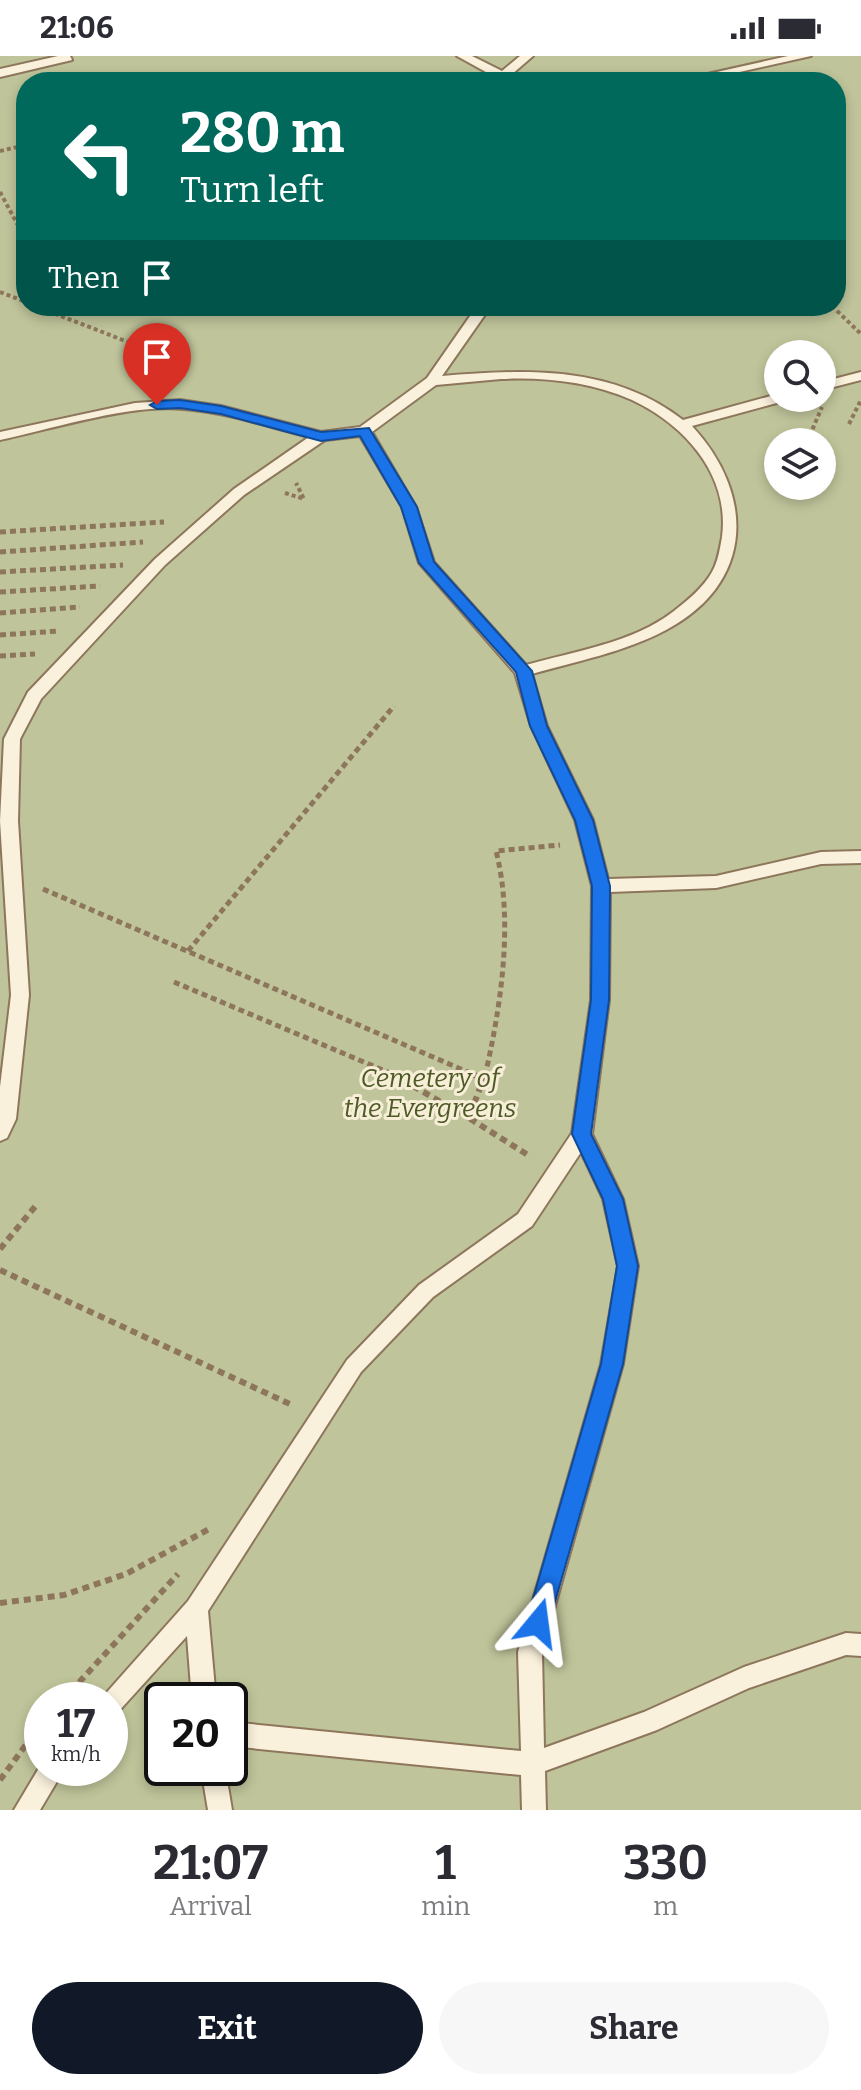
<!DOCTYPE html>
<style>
:root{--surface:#fff;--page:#f7f7f7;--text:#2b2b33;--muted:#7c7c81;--accent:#111827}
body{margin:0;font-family:Bitter,serif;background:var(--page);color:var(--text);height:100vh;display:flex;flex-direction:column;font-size:30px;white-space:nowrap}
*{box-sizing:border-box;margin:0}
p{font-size:26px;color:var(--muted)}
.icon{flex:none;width:44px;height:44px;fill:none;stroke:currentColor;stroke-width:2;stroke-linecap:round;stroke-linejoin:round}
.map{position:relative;height:1754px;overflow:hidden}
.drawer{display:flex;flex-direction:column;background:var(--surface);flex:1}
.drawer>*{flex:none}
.guide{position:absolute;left:16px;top:16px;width:830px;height:244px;border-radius:32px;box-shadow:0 4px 12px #0003;background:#00695c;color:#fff;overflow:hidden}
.buttons{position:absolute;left:764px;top:284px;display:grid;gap:16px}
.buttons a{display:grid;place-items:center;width:72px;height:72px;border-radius:50%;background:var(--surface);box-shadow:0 4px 12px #0003;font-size:40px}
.speed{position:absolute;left:24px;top:1626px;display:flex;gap:16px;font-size:40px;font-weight:700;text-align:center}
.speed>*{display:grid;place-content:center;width:104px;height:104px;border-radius:50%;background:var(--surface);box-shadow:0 4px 12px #0003;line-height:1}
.speed small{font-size:20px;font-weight:400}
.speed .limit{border:4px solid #111;border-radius:12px;background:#fff;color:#111}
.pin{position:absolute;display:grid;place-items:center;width:68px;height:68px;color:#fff;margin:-82px -34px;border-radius:50% 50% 50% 0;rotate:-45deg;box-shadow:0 0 8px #0007}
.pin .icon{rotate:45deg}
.me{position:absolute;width:88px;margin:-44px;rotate:16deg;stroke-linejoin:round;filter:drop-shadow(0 0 6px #0008)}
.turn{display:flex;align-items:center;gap:28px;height:168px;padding:0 32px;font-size:36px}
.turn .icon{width:104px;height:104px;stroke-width:2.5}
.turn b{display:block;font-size:56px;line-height:68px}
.then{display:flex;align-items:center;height:76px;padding:0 32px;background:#0003;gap:16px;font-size:30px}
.eta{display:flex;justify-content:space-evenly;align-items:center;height:136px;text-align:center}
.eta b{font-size:48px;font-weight:700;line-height:56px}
.cta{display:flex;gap:16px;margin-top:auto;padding:16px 32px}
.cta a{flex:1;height:92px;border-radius:48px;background:var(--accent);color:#fff;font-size:32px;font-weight:700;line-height:92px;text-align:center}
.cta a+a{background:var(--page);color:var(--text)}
.status{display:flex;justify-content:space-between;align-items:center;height:56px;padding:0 40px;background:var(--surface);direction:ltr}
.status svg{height:22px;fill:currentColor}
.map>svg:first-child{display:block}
.cemetery{fill:#bfc49a;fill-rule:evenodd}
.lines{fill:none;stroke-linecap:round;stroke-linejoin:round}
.lane-casing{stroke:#8d765c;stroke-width:4}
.path-far2{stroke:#8d765c;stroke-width:4;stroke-dasharray:4 3;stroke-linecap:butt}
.path-far1{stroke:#8d765c;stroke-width:5;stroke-dasharray:6 4;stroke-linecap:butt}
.path{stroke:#8d765c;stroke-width:6;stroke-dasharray:7 5;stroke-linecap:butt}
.lane{fill:#faf1dc;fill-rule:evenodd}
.route{fill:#1a73e8;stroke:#114b97;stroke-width:2}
.labels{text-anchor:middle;stroke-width:6;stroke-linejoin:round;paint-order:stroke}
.park-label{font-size:26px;font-style:italic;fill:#4d5a26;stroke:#f7eed8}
</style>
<div class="status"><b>21:06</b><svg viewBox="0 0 49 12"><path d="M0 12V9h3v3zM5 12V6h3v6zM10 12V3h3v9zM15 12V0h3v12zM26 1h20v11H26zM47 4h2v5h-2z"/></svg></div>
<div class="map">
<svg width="861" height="1754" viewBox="0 0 861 1754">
<rect width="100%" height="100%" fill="#f0e4c8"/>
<path class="cemetery" d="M0,0H861V1754H0ZM26,26H836V250H26ZM778,298H822V342H778ZM778,386H822V430H778ZM42,1644H110V1712H42ZM162,1644H230V1712H162Z"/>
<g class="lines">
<defs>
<path id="lane" d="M58,0H70L72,4L0,21V13Z
M457,0H472L502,15L520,0H533L511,19L531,26H494L495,21Z
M788,0H811L695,26H672Z
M477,250H491L442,320C527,313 612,309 683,364L778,338V342H786L784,345L692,370C755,438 755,527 666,574C625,596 577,605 532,618L547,670L593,764L608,823L716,820L821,796L861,795V807L821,808L716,832L610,836L609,944L592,1078L623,1143L638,1210L623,1308L542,1596L544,1692L644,1656L744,1611L846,1577L861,1578V1600L846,1599L749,1632L657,1674L545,1715L546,1754H522L521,1719L230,1690V1666L521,1695L518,1596L601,1308L618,1210L603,1143L581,1096L532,1170L433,1241L361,1316L208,1555L216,1644H192L187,1580L118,1656L110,1659V1644H100L188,1545L347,1304L419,1229L518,1158L572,1077L591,944L592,830L575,764L531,670L515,617L419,507L402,451L360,380L325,384L244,439L165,509L41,643L20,683L18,765L29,939L16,1063L7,1082L0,1085V1031L11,939L0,765L4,683L28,636L155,503L234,433L309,381C268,371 226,356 183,353C129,348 53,373 0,384V376L135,347L180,344L221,350L321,376L360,371L427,322ZM501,323C545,321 591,326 632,344C685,369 730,419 722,481C720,492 718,506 712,516C704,531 687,545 674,555C633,587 575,595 526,609L434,506L416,451L372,376L436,329Z
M861,316V324L822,334V326Z
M42,1707V1712H65L40,1754H14Z
M201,1712H225L232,1754H208Z"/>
</defs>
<use href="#lane" class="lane-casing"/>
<path class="path-far2" d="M0,95L26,89
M0,136L21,175
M0,236L26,246
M35,250L141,291L157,312L145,328
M832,250L861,278
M849,368L861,344
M807,386L822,351
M285,437L304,443L296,427"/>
<path class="path-far1" d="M0,476L164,466
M0,496L143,486
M0,516L123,509
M0,536L100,530
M0,557L80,551
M0,579L59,575
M0,600L35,598
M43,833L477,1020
M188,895L394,650
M174,926L397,1020
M485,1020C501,950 514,865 496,795L560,789"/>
<path class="path" d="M392,1018L469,1062
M472,1018L484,1023
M485,1018L469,1062L531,1101
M0,1193L38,1147
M0,1214L292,1349
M0,1547L64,1539L126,1518L211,1472
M63,1644L178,1518
M0,1724L42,1667"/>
<use href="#lane" class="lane"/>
</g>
<path class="route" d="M180,344L221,350L321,376L369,372L417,451L434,506L532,615L547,670L593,764L610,830L609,944L591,1078L623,1143L638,1210L623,1308L549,1567L546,1575L538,1578L530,1575L526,1567L601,1308L617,1210L603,1143L572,1078L591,944L592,830L575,764L530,670L516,616L419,507L401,451L360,380L321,385L221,358L180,352L157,353L150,349L157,345Z"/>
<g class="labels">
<g class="park-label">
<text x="430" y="1031">Cemetery of<tspan x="430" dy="30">the Evergreens</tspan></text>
</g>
</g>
</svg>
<div class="buttons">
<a><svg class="icon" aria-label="search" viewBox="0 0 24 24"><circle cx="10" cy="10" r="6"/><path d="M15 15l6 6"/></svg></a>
<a><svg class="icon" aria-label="layers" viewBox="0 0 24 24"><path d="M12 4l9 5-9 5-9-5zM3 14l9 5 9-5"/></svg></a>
</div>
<div class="speed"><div>17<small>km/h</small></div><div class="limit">20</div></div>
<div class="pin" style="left:157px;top:349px;background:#d93025"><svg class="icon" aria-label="arrive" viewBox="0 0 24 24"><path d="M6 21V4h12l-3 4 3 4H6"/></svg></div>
<svg class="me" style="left:538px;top:1567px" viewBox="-20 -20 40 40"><path d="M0-17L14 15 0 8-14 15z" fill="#1a73e8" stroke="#fff" stroke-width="4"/></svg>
<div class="guide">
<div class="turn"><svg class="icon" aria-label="left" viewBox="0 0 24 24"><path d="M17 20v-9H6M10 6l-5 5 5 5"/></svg><div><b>280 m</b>Turn left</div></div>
<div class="then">Then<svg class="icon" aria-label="arrive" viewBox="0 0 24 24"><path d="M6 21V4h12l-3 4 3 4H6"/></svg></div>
</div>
</div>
<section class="drawer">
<div class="eta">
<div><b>21:07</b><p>Arrival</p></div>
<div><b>1</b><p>min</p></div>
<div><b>330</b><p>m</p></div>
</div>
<div class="cta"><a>Exit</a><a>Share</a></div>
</section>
